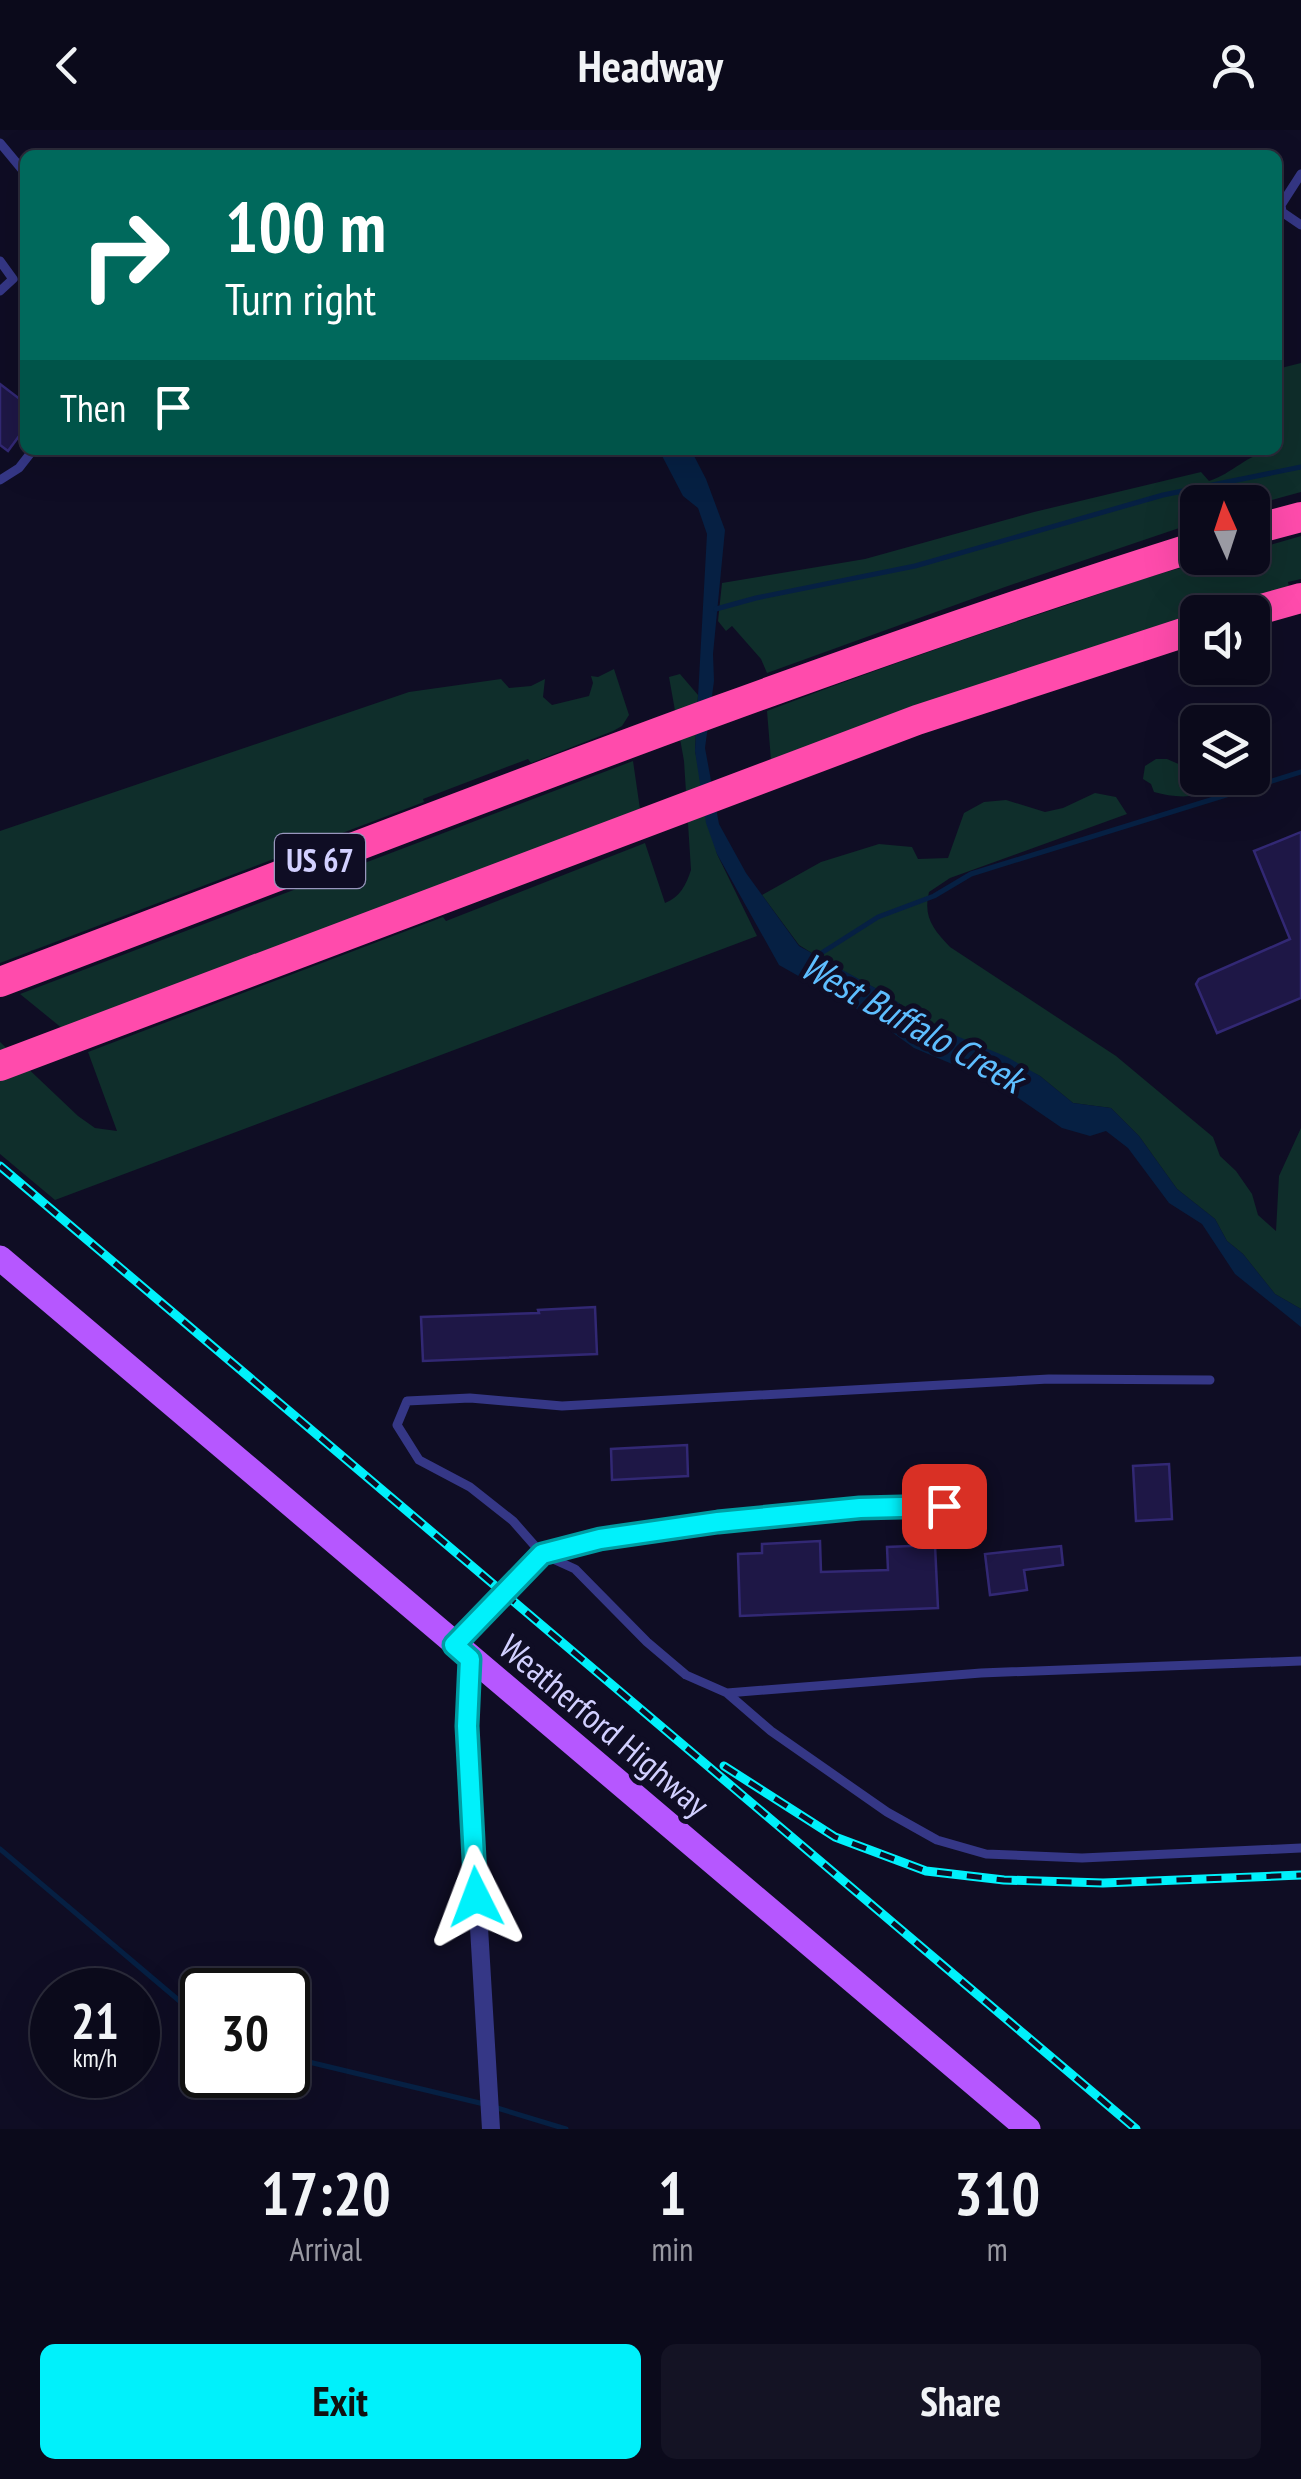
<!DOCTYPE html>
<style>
:root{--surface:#0b0a1b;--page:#141324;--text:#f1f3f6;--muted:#9a9aa3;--line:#2b2b3a;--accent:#00f1fb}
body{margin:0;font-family:"PT Sans Narrow",sans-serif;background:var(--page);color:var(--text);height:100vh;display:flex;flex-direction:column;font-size:38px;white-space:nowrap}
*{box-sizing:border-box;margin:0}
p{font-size:32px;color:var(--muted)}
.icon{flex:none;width:55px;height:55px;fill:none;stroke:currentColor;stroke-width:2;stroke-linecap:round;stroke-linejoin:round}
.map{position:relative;height:1999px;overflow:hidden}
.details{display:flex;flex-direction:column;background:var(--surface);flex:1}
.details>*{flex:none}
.top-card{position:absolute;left:20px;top:20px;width:1262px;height:305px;border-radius:15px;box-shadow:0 10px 40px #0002,0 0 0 2px var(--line);background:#00695c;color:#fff;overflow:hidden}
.needle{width:65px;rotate:357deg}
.tools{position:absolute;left:1180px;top:355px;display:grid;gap:20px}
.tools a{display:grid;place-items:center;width:90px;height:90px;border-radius:15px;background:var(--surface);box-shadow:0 10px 40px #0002,0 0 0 2px var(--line);font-size:50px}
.speed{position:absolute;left:30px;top:1838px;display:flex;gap:20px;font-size:50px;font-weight:700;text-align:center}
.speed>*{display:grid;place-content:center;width:130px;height:130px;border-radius:50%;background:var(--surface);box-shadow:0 10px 40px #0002,0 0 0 2px var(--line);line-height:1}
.speed small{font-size:25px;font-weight:400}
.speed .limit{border:5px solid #111;border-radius:15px;background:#fff;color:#111}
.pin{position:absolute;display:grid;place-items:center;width:85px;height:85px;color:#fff;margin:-42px;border-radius:20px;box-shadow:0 5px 15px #0006}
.me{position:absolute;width:110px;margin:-55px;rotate:357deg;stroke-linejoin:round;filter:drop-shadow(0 0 8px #0008)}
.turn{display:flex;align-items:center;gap:35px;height:210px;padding:0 40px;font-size:45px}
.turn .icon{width:130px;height:130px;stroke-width:2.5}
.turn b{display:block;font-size:70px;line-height:85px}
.then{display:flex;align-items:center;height:95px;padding:0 40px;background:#0003;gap:20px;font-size:38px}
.eta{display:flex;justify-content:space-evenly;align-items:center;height:170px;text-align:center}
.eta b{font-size:60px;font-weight:700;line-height:70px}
.cta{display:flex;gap:20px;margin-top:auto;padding:20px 40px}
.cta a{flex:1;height:115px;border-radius:15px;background:var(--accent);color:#111;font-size:40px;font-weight:700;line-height:115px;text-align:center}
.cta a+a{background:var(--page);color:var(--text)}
header{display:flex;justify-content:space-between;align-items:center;height:130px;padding:0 40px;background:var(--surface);font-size:45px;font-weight:700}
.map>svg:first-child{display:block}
.green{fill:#0f2e2b}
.water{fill:#062043}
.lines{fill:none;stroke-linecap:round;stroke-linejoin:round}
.stream{stroke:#062043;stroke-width:5}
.building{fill:#1e1746;stroke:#322874;stroke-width:2.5}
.lane{stroke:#353786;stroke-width:9}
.street{stroke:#353786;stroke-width:18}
.primary{stroke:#b657ff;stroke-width:25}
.highway{stroke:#ff4bac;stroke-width:30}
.rail-casing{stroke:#00f1fb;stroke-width:9}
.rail{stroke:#0f0d24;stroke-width:5;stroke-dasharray:15;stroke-linecap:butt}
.route-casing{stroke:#009da3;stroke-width:25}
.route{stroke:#00f1fb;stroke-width:18}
.labels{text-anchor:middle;stroke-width:10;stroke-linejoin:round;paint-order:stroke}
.shield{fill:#0f0d24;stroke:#9896bd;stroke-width:2.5}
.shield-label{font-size:32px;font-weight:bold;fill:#d2d0ff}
.street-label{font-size:35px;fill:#d2d0ff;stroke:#0f0d24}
.water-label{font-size:38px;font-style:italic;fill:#5ebeff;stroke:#0f0d24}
</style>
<header><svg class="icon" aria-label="back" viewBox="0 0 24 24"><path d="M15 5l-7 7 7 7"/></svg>Headway<svg class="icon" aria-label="person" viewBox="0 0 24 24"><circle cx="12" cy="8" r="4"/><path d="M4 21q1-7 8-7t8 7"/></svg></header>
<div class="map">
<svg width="1301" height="1999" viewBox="0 0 1301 1999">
<rect width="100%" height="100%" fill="#0f0d24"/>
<path class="green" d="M1301,233V362L1253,375L1252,372H1198L1197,392L1005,457L767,543L761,529L732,496L726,501L718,491L722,453L865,429L1034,382L1201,342L1209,351C1234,343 1251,320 1278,320V260L1281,238Z
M1301,406V449L1288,452L1289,457C1115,508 942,566 771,630L767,581C869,542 972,506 1076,472C1131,453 1194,428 1252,428L1253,420Z
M614,539L629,585L622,596L613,601L531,633L528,629L423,669L424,672L0,833V701L409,562L501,549L509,558L531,556L545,549L543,567L552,575L589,566L593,553L591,546L598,547Z
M680,544L698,565L695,621L717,724L757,806L55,1070L0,1024V912L78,986L95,998L117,1001L88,922L443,787L446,791L645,713L665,773C680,767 686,755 691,740L684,631L669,547Z
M1156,629H1167L1197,642L1198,648H1231C1211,668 1181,670 1154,662L1151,654L1143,649L1145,636Z
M633,631L640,679L63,899L20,864Z
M1095,663L1116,667L1127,684L950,748L929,762C923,787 933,799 950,817L1116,926L1213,1007L1220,1026L1236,1041L1252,1064L1258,1085L1276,1101L1279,1046L1301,998V1179L1275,1164L1243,1124L1227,1111L1215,1089L1177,1059L1139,1006L1111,978L1073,973L1040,946L928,894L886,864L823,830L799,815L762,765L821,732L879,714L912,717L918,729L948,728L964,683L984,672L1006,670L1045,682L1063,678Z"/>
<path class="water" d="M659,320H691L706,349L725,400L713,524L714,551L705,618L719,694L746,743L799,816L886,864L928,894L1007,927L1040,946L1073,973L1111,978L1139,1006L1177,1059L1215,1089L1227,1111L1243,1124L1275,1164L1301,1179V1197L1235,1144L1202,1094L1169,1073L1128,1018L1106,1001L1090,1006L1062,998L995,952L914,918L871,887L779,835L717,724L706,693L695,621L707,404L698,378L683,366Z"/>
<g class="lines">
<path class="stream" d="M716,479L756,468L915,436L1163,365L1301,337
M812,829L878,787L934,766L971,744L1301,642
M0,1719L202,1890
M288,1927L484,1974
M494,1977L566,1999"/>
</g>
<path class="building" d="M0,254L25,273V298L8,321L0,315Z
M1301,702V868L1217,903L1196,854L1199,849L1290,809L1254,721Z
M595,1177L597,1224L423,1231L421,1187L539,1183L538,1180Z
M687,1315L688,1346L612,1350L611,1319Z
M1169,1334L1172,1389L1136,1391L1133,1336Z
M820,1411L821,1442L888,1440L887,1417L935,1415L938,1478L740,1486L738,1424L762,1423V1414Z
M1061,1416L1063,1435L1024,1440L1027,1460L990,1465L985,1424Z"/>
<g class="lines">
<path class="lane" d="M0,13L25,43
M1301,44L1281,75L1282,82L1301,95
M0,131L13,149L0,161
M0,350L19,338L33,320
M542,1424L575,1439L647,1512L686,1545L727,1563L981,1543L1301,1531
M542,1424C673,1391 810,1379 944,1376
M456,1513L542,1424L513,1391L470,1357L419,1330L397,1295L407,1271L470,1268L562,1276L1049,1249L1210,1250
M727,1563L771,1601L887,1682L937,1710L986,1724L1082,1728L1301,1718"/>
<path class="street" d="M470,1529L467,1596L491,1999"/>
<path class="primary" d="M0,1128L1028,1999"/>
<path class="highway" d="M1252,400L1301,387
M1251,482L1301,468
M0,852C397,702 792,544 1198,416
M0,936L917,590L1198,498"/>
<defs>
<path id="rail" d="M0,1036L1136,1999
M724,1636L835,1707L926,1741L1004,1750L1103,1753L1301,1745"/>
</defs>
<use href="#rail" class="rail-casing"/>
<use href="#rail" class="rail"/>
</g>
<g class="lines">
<defs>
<path id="route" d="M476,1767L467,1596L470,1529L454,1515L542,1424L600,1409L718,1392L860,1378L944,1376"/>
</defs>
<use href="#route" class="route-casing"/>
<use href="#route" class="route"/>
</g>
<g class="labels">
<rect class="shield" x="275" y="704" width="90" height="54" rx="8"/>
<g class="shield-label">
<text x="320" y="742">US 67</text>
</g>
<g class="street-label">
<text transform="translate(604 1596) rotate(40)" y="12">Weatherford Highway</text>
</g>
<g class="water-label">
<text transform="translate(912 893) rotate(29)" y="13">West Buffalo Creek</text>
</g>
</g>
</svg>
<div class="tools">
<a><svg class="needle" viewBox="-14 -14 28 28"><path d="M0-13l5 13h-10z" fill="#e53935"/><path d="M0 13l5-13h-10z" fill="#9a9aa3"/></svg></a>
<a><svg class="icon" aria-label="sound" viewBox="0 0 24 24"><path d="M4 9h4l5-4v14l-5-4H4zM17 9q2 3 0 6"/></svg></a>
<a><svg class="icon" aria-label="layers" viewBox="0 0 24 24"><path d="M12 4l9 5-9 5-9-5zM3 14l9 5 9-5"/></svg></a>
</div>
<div class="speed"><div>21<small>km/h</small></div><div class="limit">30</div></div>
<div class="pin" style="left:944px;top:1376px;background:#d93025"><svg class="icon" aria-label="arrive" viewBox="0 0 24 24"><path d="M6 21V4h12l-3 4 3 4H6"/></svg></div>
<svg class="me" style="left:476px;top:1767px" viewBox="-20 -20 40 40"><path d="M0-17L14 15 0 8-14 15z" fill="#00f1fb" stroke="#fff" stroke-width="4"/></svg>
<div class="top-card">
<div class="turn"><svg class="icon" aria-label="right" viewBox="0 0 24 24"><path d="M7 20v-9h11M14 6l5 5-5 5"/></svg><div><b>100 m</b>Turn right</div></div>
<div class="then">Then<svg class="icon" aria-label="arrive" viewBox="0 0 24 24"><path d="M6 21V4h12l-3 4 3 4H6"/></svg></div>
</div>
</div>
<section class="details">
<div class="eta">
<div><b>17:20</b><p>Arrival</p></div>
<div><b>1</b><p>min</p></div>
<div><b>310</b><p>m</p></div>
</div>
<div class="cta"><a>Exit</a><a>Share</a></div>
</section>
